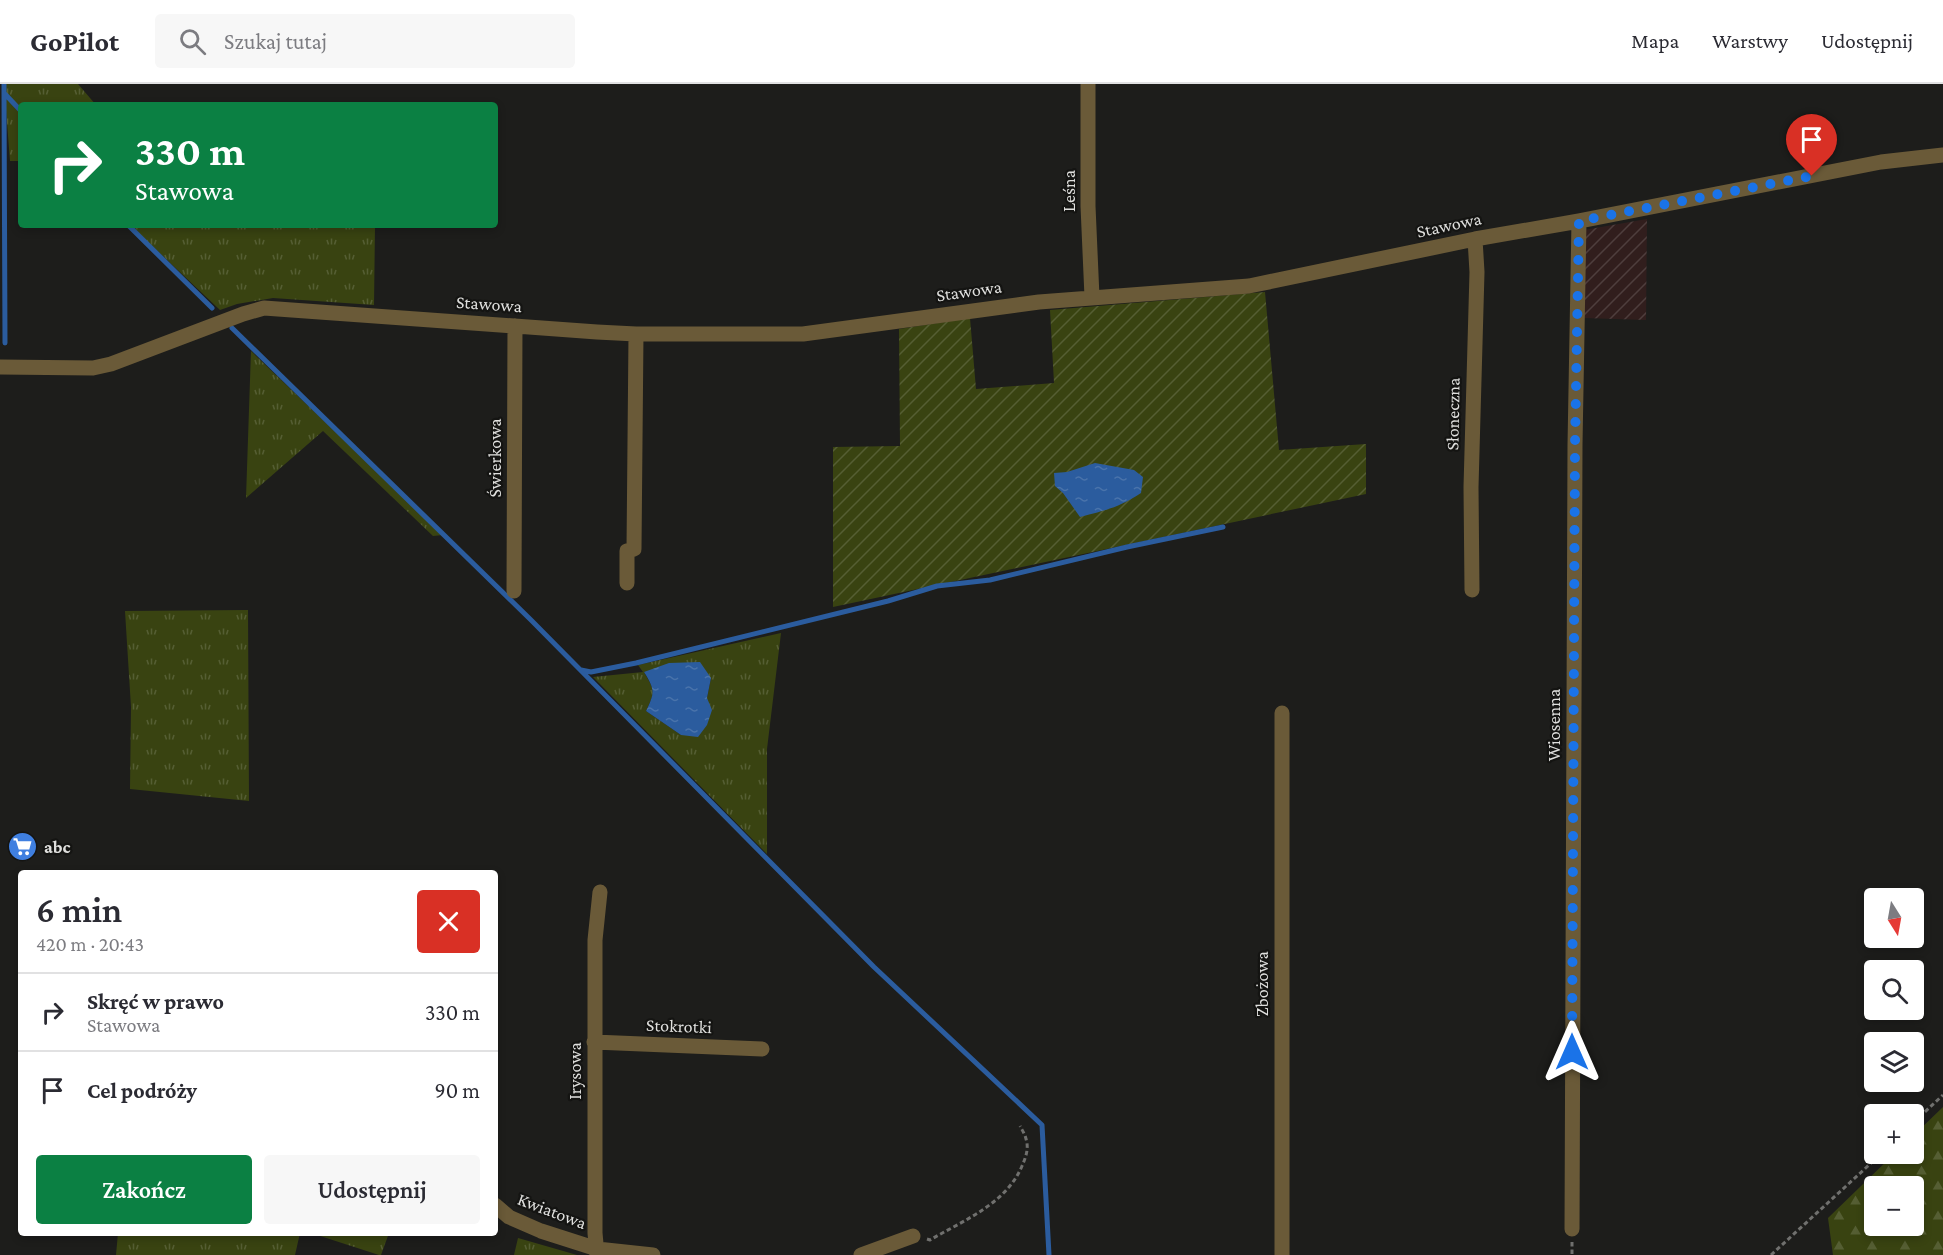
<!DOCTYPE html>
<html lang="pl">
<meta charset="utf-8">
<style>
:root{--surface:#fff;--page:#f7f7f7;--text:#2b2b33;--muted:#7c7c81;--line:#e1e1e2;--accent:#0b8043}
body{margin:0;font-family:"Crimson Pro",serif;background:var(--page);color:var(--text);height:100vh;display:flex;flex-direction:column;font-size:22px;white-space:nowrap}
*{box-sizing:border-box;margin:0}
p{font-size:20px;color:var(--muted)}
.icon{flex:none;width:33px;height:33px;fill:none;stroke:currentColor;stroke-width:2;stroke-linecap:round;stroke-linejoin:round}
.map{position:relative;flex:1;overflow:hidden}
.details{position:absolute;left:18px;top:786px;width:480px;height:366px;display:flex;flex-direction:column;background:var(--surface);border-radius:6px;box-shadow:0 3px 9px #0003}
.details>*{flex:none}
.banner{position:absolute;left:18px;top:18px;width:480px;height:126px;border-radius:6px;box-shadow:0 3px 9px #0003;background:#0b8043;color:#fff;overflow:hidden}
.needle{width:39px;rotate:169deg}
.tools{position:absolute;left:1864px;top:804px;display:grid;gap:12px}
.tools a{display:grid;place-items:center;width:60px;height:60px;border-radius:6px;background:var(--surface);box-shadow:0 3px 9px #0003;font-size:30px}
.pin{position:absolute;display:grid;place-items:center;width:51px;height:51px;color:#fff;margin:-62px -26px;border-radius:50% 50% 50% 0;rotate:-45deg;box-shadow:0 0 6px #0007}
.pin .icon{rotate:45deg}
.me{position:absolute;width:66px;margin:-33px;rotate:0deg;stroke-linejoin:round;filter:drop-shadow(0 0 4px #0008)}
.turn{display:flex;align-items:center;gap:21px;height:126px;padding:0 18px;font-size:27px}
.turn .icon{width:78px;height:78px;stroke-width:2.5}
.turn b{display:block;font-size:42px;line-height:51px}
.round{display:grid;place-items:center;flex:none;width:63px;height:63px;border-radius:6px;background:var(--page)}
.summary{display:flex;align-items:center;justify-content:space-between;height:102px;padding:0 18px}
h1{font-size:36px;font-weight:600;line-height:45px}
.action{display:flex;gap:12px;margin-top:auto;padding:12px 18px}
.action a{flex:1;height:69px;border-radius:6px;background:var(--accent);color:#fff;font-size:24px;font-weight:600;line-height:69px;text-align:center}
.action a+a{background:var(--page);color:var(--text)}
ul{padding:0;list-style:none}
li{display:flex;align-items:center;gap:18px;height:78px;padding:0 18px;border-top:2px solid var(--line)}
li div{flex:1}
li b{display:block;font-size:22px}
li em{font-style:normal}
header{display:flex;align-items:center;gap:36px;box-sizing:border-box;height:84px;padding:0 30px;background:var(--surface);border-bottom:2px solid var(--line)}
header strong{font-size:28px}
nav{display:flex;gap:33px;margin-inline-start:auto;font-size:21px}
.search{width:420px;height:54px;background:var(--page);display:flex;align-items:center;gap:15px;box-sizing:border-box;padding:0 21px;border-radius:6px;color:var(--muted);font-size:22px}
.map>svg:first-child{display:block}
.industrial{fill:url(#industrial-furrows)}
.grass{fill:url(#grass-tufts);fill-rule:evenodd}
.forest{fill:url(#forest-firs);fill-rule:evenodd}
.garden{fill:url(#garden-furrows)}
.water{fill:url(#water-ripples)}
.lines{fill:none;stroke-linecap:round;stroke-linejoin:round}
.stream{stroke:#2b5c9e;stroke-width:5}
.path{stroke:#70706e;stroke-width:3;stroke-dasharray:4.5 3;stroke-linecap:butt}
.minor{stroke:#6a5a38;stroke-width:15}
.route{stroke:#1a73e8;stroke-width:10;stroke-dasharray:0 18}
.labels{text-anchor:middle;stroke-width:4.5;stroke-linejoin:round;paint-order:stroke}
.street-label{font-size:18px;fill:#dfdfdd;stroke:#141412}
.poi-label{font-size:18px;font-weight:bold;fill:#dfdfdd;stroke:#141412;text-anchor:start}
</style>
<header>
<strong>GoPilot</strong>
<div class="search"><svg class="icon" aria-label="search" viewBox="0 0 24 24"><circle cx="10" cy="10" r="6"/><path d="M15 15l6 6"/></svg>Szukaj tutaj</div>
<nav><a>Mapa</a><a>Warstwy</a><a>Udostępnij</a></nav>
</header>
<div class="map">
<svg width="1943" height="1171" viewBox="0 0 1943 1171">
<defs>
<pattern id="industrial-furrows" width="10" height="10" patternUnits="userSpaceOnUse" patternTransform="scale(1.5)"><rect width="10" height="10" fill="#311e1d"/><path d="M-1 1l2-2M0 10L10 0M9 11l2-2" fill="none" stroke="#4e3e3d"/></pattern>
<pattern id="grass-tufts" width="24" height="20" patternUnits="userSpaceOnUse" patternTransform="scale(1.5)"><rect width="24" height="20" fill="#394311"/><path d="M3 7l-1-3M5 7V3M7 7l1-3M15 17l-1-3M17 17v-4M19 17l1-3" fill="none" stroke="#555e33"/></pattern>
<pattern id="forest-firs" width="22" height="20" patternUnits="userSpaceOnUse" patternTransform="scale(1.5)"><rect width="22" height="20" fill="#394311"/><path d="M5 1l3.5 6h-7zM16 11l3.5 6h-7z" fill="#555e33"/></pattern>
<pattern id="garden-furrows" width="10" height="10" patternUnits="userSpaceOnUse" patternTransform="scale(1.5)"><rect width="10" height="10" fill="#394311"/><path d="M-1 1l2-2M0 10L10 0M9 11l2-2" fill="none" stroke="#555e33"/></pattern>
<pattern id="water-ripples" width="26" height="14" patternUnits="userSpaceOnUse" patternTransform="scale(1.5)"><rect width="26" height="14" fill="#2b5c9e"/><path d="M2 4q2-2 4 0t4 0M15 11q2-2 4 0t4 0" fill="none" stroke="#4973ab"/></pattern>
</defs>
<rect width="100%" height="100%" fill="#1d1d1b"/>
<path class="industrial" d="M1647,135L1646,236L1584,234V146Z"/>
<path class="grass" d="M4,0H78L96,21H21V77H10Z
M130,141H375L374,221L273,214L237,220L220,226Z
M251,267L443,451L433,452L323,347L246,414Z
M248,526L249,717L130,705L131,623L125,527Z
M781,549L767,665V770L593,593L643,588L638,581ZM644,588L711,594L707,614L681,651L646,627C656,606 655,608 644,588Z
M118,1149H300L295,1171H116Z
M311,1149H389L381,1171H379Z
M518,1154L577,1171H514Z"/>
<path class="forest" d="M1943,1023V1171H1833L1828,1134L1894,1070H1914V1051ZM1875,1102H1914V1142H1875Z"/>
<path class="garden" d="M1265,208L1279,366L1366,360V410L833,523V363L900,362L899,245L970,234L976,305L1054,299L1050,226Z"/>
<path class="water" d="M1095,379L1134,386L1143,393L1141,409C1118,424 1106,426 1080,433L1063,409L1055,402L1054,389L1067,388Z
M700,578L711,594L707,614L712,626L707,641L698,653L681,651L646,627C655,608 655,606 644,588L669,579Z"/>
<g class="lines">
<path class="stream" d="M4,0V9L21,27
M4,9L5,259
M128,141L212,224
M232,244L531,536L874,883L1042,1041L1049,1171
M581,586L591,588L636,579L888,517L937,502L990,496L1127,463L1223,443"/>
<path class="path" d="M1914,1038L1943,1011
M927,1155L930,1156C964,1136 1006,1120 1022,1082C1026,1073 1029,1064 1026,1055C1025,1050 1022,1046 1020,1042
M1572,1158V1171
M1771,1171L1881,1070"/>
<path class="minor" d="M1088,0V122L1092,213
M0,283L93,284L111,280L243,230L264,224L597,248L636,250H803L1039,218L1249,202L1475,155L1579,137L1881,78L1943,71
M627,499V467L634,465L636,250
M1472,506L1471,403L1477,188L1475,155
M514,507L515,242
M594,958L762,965
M495,1121L509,1133L541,1147L597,1165L653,1171
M1572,1145L1575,361L1579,137
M597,1171L595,1149V856L600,808
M861,1171L913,1152
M1282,1171V629"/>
</g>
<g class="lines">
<path class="route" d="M1572,968L1575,361L1579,137L1812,92"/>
</g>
<defs>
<symbol id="supermarket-disc" viewBox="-11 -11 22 22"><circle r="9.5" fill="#3f7fe0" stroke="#141412"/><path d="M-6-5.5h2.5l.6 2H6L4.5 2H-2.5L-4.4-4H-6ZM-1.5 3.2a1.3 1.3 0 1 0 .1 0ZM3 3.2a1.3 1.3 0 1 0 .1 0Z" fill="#fff"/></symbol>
</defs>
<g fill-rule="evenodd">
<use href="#supermarket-disc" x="6" y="746" width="33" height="33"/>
</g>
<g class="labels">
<g class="street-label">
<text transform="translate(1069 107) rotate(-90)" y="6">Leśna</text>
<text transform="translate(1449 141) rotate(-12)" y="6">Stawowa</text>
<text transform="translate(969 207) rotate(-8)" y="6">Stawowa</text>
<text transform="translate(489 220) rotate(4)" y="6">Stawowa</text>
<text transform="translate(1453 330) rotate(-89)" y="6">Słoneczna</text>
<text transform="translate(495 374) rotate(-90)" y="6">Świerkowa</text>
<text transform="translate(1554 641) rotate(-90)" y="6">Wiosenna</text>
<text transform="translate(1262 900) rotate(-90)" y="6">Zbożowa</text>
<text transform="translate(679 942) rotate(2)" y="6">Stokrotki</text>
<text transform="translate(575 987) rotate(-90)" y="6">Irysowa</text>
<text transform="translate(552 1127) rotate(21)" y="6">Kwiatowa</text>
</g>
<g class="poi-label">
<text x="44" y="769">abc</text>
</g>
</g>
</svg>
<div class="tools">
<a><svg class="needle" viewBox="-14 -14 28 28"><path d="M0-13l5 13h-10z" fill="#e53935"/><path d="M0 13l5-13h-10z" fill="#7c7c81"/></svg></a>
<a><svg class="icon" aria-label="search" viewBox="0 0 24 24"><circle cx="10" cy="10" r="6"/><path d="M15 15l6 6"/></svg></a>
<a><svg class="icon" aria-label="layers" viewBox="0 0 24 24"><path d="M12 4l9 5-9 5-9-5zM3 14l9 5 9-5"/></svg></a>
<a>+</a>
<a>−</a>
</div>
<div class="pin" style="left:1812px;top:92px;background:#d93025"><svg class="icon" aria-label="arrive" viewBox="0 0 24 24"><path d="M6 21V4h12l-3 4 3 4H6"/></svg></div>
<svg class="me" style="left:1572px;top:968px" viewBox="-20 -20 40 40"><path d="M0-17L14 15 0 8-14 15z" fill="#1a73e8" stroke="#fff" stroke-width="4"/></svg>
<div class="banner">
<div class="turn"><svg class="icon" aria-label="right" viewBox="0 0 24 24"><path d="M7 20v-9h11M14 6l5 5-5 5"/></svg><div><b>330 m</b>Stawowa</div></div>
</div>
<section class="details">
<div class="summary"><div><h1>6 min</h1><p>420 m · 20:43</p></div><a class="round" style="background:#d93025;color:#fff"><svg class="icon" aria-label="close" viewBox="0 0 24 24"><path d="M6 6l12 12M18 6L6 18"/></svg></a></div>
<ul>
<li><svg class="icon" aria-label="right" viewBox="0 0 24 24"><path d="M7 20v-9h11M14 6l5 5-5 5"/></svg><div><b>Skręć w prawo</b><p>Stawowa</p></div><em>330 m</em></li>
<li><svg class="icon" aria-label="arrive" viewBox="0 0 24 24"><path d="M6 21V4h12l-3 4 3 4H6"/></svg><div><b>Cel podróży</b></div><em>90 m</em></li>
</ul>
<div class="action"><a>Zakończ</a><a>Udostępnij</a></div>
</section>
</div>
